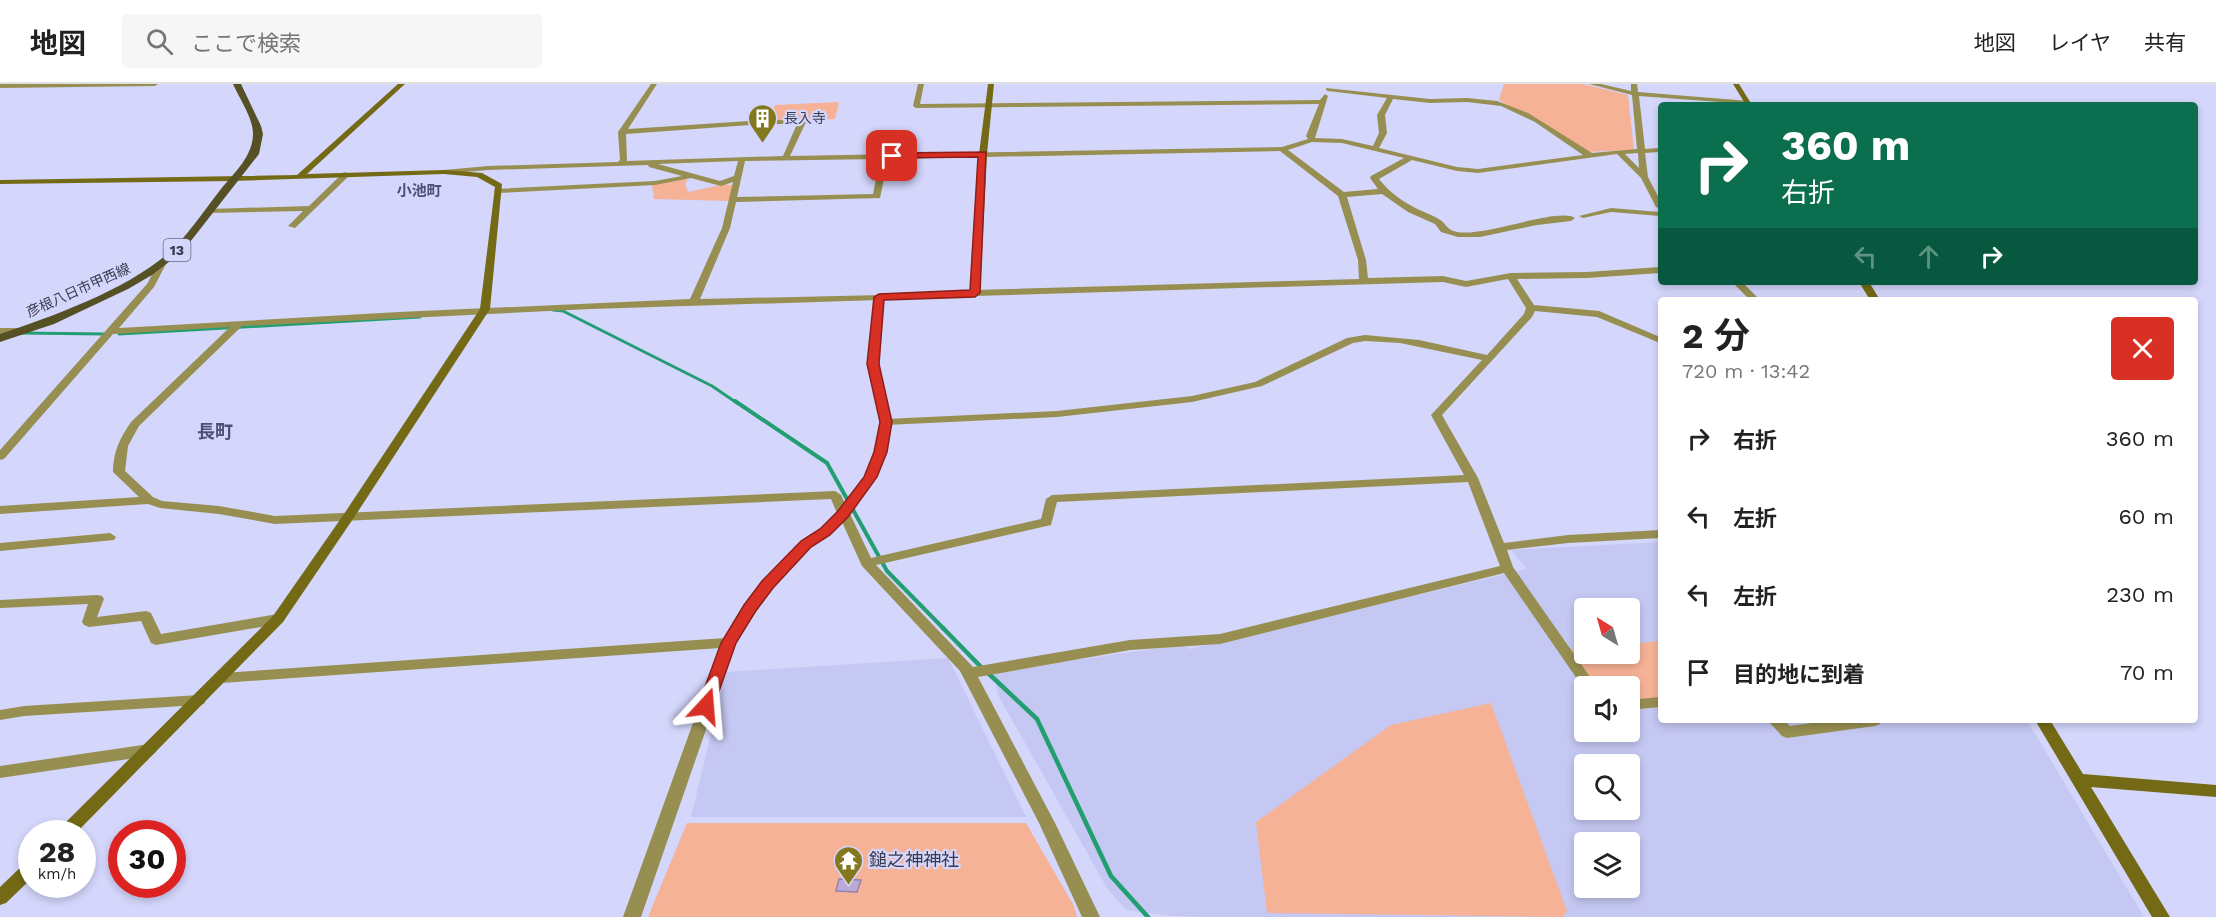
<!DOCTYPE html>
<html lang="ja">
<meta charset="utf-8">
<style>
:root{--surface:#fff;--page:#f6f6f6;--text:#222;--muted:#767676;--line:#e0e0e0}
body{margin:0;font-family:"Work Sans","Noto Sans JP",sans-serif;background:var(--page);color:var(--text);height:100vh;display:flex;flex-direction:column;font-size:22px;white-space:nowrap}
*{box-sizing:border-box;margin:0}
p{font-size:20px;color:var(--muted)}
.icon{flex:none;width:33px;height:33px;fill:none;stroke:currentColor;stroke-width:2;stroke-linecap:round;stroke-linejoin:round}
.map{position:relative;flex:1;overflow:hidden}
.sheet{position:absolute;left:1658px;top:213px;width:540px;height:426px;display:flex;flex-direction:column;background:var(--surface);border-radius:6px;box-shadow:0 3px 9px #0003}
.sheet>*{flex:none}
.hud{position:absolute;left:1658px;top:18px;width:540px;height:183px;border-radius:6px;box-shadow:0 3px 9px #0003;background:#0b6e4f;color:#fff;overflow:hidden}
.needle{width:39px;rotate:323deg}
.buttons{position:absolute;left:1574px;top:514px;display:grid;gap:12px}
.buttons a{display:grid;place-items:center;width:66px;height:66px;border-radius:6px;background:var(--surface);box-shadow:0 3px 9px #0003;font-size:30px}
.speed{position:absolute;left:18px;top:736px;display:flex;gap:12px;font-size:30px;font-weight:700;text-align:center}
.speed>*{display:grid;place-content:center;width:78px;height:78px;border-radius:50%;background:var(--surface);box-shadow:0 3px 9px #0003;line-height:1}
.speed small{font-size:15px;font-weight:400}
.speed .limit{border:9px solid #d22;background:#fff;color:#111}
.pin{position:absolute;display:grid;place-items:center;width:51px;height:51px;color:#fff;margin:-26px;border-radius:12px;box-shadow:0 3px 9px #0006}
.me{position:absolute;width:66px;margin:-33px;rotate:19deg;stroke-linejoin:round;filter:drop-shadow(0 0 4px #0008)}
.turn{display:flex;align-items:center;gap:21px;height:126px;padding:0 24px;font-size:27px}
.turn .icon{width:78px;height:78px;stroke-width:2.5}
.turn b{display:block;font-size:42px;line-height:51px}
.lanes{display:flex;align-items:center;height:57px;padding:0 24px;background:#0003;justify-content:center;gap:30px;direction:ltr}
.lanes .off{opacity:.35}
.round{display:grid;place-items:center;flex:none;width:63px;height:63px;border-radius:6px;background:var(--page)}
.headline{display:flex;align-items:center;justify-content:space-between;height:102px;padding:0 24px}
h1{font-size:36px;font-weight:700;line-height:45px}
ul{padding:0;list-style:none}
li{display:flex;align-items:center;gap:18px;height:78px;padding:0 24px}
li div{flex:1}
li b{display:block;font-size:22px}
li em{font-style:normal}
header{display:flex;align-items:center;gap:36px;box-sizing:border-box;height:84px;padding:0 30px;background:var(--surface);border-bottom:2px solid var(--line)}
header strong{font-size:28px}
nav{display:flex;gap:33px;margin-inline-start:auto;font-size:21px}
.search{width:420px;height:54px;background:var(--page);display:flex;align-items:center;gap:15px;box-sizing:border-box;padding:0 21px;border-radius:6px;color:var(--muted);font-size:22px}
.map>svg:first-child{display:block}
.built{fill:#c5c8f2;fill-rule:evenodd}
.green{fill:#f6b296}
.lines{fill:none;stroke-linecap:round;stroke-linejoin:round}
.stream-far2{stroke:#229e70;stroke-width:3}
.stream-far1{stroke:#229e70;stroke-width:4}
.stream{stroke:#229e70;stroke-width:4.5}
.building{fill:#bbaad6;stroke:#9483ad;stroke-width:1.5}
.street{fill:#978f51;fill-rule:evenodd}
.secondary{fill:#746a15;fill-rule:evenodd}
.primary{fill:#565025;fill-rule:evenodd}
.route{fill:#d93025;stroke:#8d1f18;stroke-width:1.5}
.labels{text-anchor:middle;stroke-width:4.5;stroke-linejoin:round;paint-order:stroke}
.far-poi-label{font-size:14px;fill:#3a3b4d;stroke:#d4d6fc;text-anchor:start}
.shield{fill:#d4d6fc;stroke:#686a82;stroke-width:1.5}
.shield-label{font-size:14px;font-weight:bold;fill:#3a3b4d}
.far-street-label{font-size:14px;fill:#3a3b4d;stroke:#d4d6fc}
.far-quarter-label{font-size:15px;font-weight:bold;fill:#4e4f76;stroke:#d4d6fc}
.quarter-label{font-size:18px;font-weight:bold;fill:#4e4f76;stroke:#d4d6fc}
.near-poi-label{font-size:18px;fill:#3a3b4d;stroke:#d4d6fc;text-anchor:start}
</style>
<header>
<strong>地図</strong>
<div class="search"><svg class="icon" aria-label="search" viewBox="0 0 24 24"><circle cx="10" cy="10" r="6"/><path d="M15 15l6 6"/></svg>ここで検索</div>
<nav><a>地図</a><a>レイヤ</a><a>共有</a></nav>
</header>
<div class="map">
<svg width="2216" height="833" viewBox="0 0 2216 833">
<rect width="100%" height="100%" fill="#d4d6fc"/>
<path class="built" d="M1660,458V636H2027L2144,833H1211L1171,832L1126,826L1107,804L998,611L994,588L1180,561L1190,565L1527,485L1511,466ZM1584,525H1629V570H1584ZM1584,603H1629V648H1584ZM1584,681H1629V726H1584ZM1584,759H1629V804H1584Z
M948,574L1026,733H691L726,588Z"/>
<path class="green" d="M1504,0H1583L1628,11L1634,66L1585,68L1499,16Z
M839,18L835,35L769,37L775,21Z
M684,95L688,96L685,100L688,108L725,100L734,102L731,117L654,115L652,101Z
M1660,557V615L1629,618V603H1593L1569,566L1584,565V570H1629V560Z
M1491,619L1567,827L1563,833L1267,829L1256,738L1391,641Z
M687,739H1026L1074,822L1077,833H648Z"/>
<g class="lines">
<path class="stream-far2" d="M553,226L563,227L712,302L737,319
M20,249L105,250
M119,250L420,233"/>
<path class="stream-far1" d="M735,317L827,379L887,487L944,545"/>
<path class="stream" d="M943,544L982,584
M988,589L1037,635L1111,792L1148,833"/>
</g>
<path class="building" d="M839,795L861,796L857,808L836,807Z"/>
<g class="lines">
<path class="street" d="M0,0H158L155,2L0,4Z
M651,0H657L628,45L765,36H805L806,38L790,72L1282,63L1308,55L1306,52L1319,20L916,24L913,22L918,0H924L920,20L1320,16L1325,10L1328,12L1315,54L1342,55L1373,62L1379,49L1377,31L1387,14L1328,7L1326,6V4L1430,15L1467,14L1497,17L1528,29L1592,69L1637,65L1632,11L1589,0H1601L1631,7V0H1637L1638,8L1749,17L1750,18L1747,20L1639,12L1645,65L1660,64V68L1645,69L1648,93L1660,116V125L1656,123L1641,94L1617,70L1478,89L1457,87L1412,76L1379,95C1392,112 1411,123 1431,131C1435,133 1440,135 1443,138C1448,144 1449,146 1457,148C1485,153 1558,123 1575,134L1571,137L1537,141L1480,153H1458L1441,148L1435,140L1408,128L1382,110L1347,113L1366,176L1368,194L1443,192L1466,197L1511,189L1587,188L1660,183V189L1587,194L1517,195L1534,221L1599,227L1660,253V259L1597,233L1535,227L1532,233L1442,331L1478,394L1504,459L1568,451L1660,446V454L1568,459L1507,466L1513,483L1597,603H1584V605L1504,489L1220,560L1130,566L978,593L1055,739L1100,833H1082L1039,739L960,587L862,482L842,438L829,451L810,463L772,503L736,559L641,833H623L720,564L222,599L217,598L215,594L217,590L222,589L725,554L762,497L802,457L821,445L837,429L831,415L275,440L219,430L160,424L148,420L0,430V422L139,413L113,388C113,368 120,354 131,338L230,243L113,250L4,375L0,376V366L147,200L160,176L163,175L167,178L154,203L119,244L399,228L690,215L722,144L733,98L721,102L691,94L655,101L498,109L494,107L495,105L655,97L682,92L649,83L648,81L488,86L444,90L440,88L444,86L488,82L618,78L620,76L618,48ZM1393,15L1430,19L1467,18L1501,22L1535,38L1583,71L1478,85L1457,83L1379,64L1387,49L1385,31ZM765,40H797L783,72L627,77L626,50ZM1312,58L1342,59L1404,74L1371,92L1370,94L1378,105L1344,108L1288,66ZM1280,67L1338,112L1358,176L1359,195L975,206L970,209L975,212L1443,198L1466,203L1508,195L1526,224L1524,230L1487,271L1419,256L1365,251L1347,254L1255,298L1192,312L1057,327L886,335L881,338L886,341L1057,333L1192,318L1262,302L1353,259L1365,257L1400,259L1482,276L1431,331L1464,391L1052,411L1046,415L1041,435L871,474L841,411L835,407L275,432L219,422L162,417L153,413L125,387L128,362L139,342L242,242L591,225L879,216L882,215V211L700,215L730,144L736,118L880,114L888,75ZM1638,69L1639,84L1625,70ZM880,75L873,110L737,113L745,77ZM738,77L734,92L720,97L658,80ZM1468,398L1500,482L1220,550L1130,556L973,583L876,481L1051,441L1057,418Z
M344,88L351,90L295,144L288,142L303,127L209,129L205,127L209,125L309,122Z
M1611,124L1660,128V132L1611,128L1583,134L1579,132Z
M1732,198H1742L1760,216H1750Z
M0,244H21L26,247L21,250H0Z
M110,449L116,453L114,456L0,467V459Z
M97,511L102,512L104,515L97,533L146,527L151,529L161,550L278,530L283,532L285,535L283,538L278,540L156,561L151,559L141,537L89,543L84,541L82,538L88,520L0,524V516Z
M199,611L204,612L206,616L204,620L199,621L24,632L0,636V626L24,622Z
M1660,613V623L1629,626V616Z
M1767,636H1784L1790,642L1834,636H1882L1880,640L1875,642L1787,654L1782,652Z
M149,660L154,662L157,666L154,670L149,672L0,694V682Z"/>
<path class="secondary" d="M398,0H405L307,90L444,86L482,89L502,100L490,225L355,432L283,538L75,750H57L59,745L273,532L344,430L480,225L495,103L477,93L444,90L232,97L0,100V96L297,91Z
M988,0H994L987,70L980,209L975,212L883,216L878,280L891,338L887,368L876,393L847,433H839L837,430L864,393L875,368L881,338L868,280L874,213L879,210L971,206L979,70Z
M1733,0H1739L1752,21H1746Z
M1859,198H1869L1880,216H1870Z
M2035,636H2050L2083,690L2216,701V713L2091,703L2170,833H2152Z
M32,776V794L6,819L0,821V803L26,778Z"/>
<path class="primary" d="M233,0H241L261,42L263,50L259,70L183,167L152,191L128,205L54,240L0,258V250C54,232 135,203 176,162C192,145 206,124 221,105C235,88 252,73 253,51C254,35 239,14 233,0Z"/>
</g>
<path class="route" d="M986,68L980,209L975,213L884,216L879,280L892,338L887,368L877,393L848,433L830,451L811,463L773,504L755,528L736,559L712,627H700L698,622L721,559L744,521L762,497L801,457L820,445L838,427L864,393L874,368L880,338L867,280L874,213L879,210L970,206L978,73L892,74L888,72L892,69Z"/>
<defs>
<symbol id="building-pin" viewBox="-11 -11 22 30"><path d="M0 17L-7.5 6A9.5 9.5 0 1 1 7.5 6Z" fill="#83781d" stroke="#d4d6fc"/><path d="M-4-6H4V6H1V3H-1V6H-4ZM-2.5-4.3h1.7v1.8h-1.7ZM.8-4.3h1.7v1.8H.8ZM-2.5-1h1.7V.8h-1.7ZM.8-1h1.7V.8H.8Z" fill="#fff"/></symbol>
<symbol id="temple-pin" viewBox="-11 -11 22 30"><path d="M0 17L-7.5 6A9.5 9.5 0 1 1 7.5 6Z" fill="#83781d" stroke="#d4d6fc"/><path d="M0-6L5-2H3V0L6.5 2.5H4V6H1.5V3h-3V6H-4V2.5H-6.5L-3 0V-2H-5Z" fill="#fff"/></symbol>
</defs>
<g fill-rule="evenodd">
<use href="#building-pin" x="746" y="18" width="33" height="45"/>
<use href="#temple-pin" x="832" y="760" width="33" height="45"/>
</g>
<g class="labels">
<g class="far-poi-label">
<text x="784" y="39">長入寺</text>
</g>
<rect class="shield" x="163.5" y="155" width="27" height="22" rx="4.5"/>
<g class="shield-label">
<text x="177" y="171">13</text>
</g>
<g class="far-street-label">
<text transform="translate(78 206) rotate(-24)" y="5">彦根八日市甲西線</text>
</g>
<g class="far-quarter-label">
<text x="419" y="112">小池町</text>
</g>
<g class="quarter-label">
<text x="215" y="354">長町</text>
</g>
<g class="near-poi-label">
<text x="869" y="782">鎚之神神社</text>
</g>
</g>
</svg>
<div class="buttons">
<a><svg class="needle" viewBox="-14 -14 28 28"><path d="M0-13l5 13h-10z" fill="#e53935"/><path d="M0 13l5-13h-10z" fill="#767676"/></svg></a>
<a><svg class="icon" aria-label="sound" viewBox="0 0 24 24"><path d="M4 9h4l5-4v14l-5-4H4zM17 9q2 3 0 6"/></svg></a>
<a><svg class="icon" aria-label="search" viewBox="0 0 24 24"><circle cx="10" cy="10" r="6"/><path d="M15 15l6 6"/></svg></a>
<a><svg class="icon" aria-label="layers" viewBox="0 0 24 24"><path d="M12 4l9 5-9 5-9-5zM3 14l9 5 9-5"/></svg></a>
</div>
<div class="speed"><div>28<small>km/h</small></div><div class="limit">30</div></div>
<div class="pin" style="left:892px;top:72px;background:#d93025"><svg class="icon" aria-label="arrive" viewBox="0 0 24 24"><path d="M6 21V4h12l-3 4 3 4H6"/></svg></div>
<svg class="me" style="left:706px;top:622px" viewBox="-20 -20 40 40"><path d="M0-17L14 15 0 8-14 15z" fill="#d93025" stroke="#fff" stroke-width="4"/></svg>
<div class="hud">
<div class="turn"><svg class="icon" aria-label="right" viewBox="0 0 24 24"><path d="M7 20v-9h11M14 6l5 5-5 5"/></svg><div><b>360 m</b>右折</div></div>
<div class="lanes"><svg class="icon off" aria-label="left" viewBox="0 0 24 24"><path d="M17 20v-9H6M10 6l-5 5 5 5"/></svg><svg class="icon off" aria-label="ahead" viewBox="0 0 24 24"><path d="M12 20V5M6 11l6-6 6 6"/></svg><svg class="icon" aria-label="right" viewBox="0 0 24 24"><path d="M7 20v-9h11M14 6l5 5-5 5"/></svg></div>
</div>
<section class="sheet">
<div class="headline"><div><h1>2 分</h1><p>720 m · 13:42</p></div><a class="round" style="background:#d93025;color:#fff"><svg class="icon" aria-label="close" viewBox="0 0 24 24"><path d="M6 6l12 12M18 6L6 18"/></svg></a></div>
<ul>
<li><svg class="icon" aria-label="right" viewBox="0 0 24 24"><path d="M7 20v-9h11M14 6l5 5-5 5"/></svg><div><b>右折</b></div><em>360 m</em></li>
<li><svg class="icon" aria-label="left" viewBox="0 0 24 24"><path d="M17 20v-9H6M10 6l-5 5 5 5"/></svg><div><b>左折</b></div><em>60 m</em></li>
<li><svg class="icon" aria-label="left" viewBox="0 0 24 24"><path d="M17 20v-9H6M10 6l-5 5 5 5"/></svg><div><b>左折</b></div><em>230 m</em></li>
<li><svg class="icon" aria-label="arrive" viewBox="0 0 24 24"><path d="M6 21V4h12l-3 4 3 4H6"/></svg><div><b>目的地に到着</b></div><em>70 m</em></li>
</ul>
</section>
</div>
